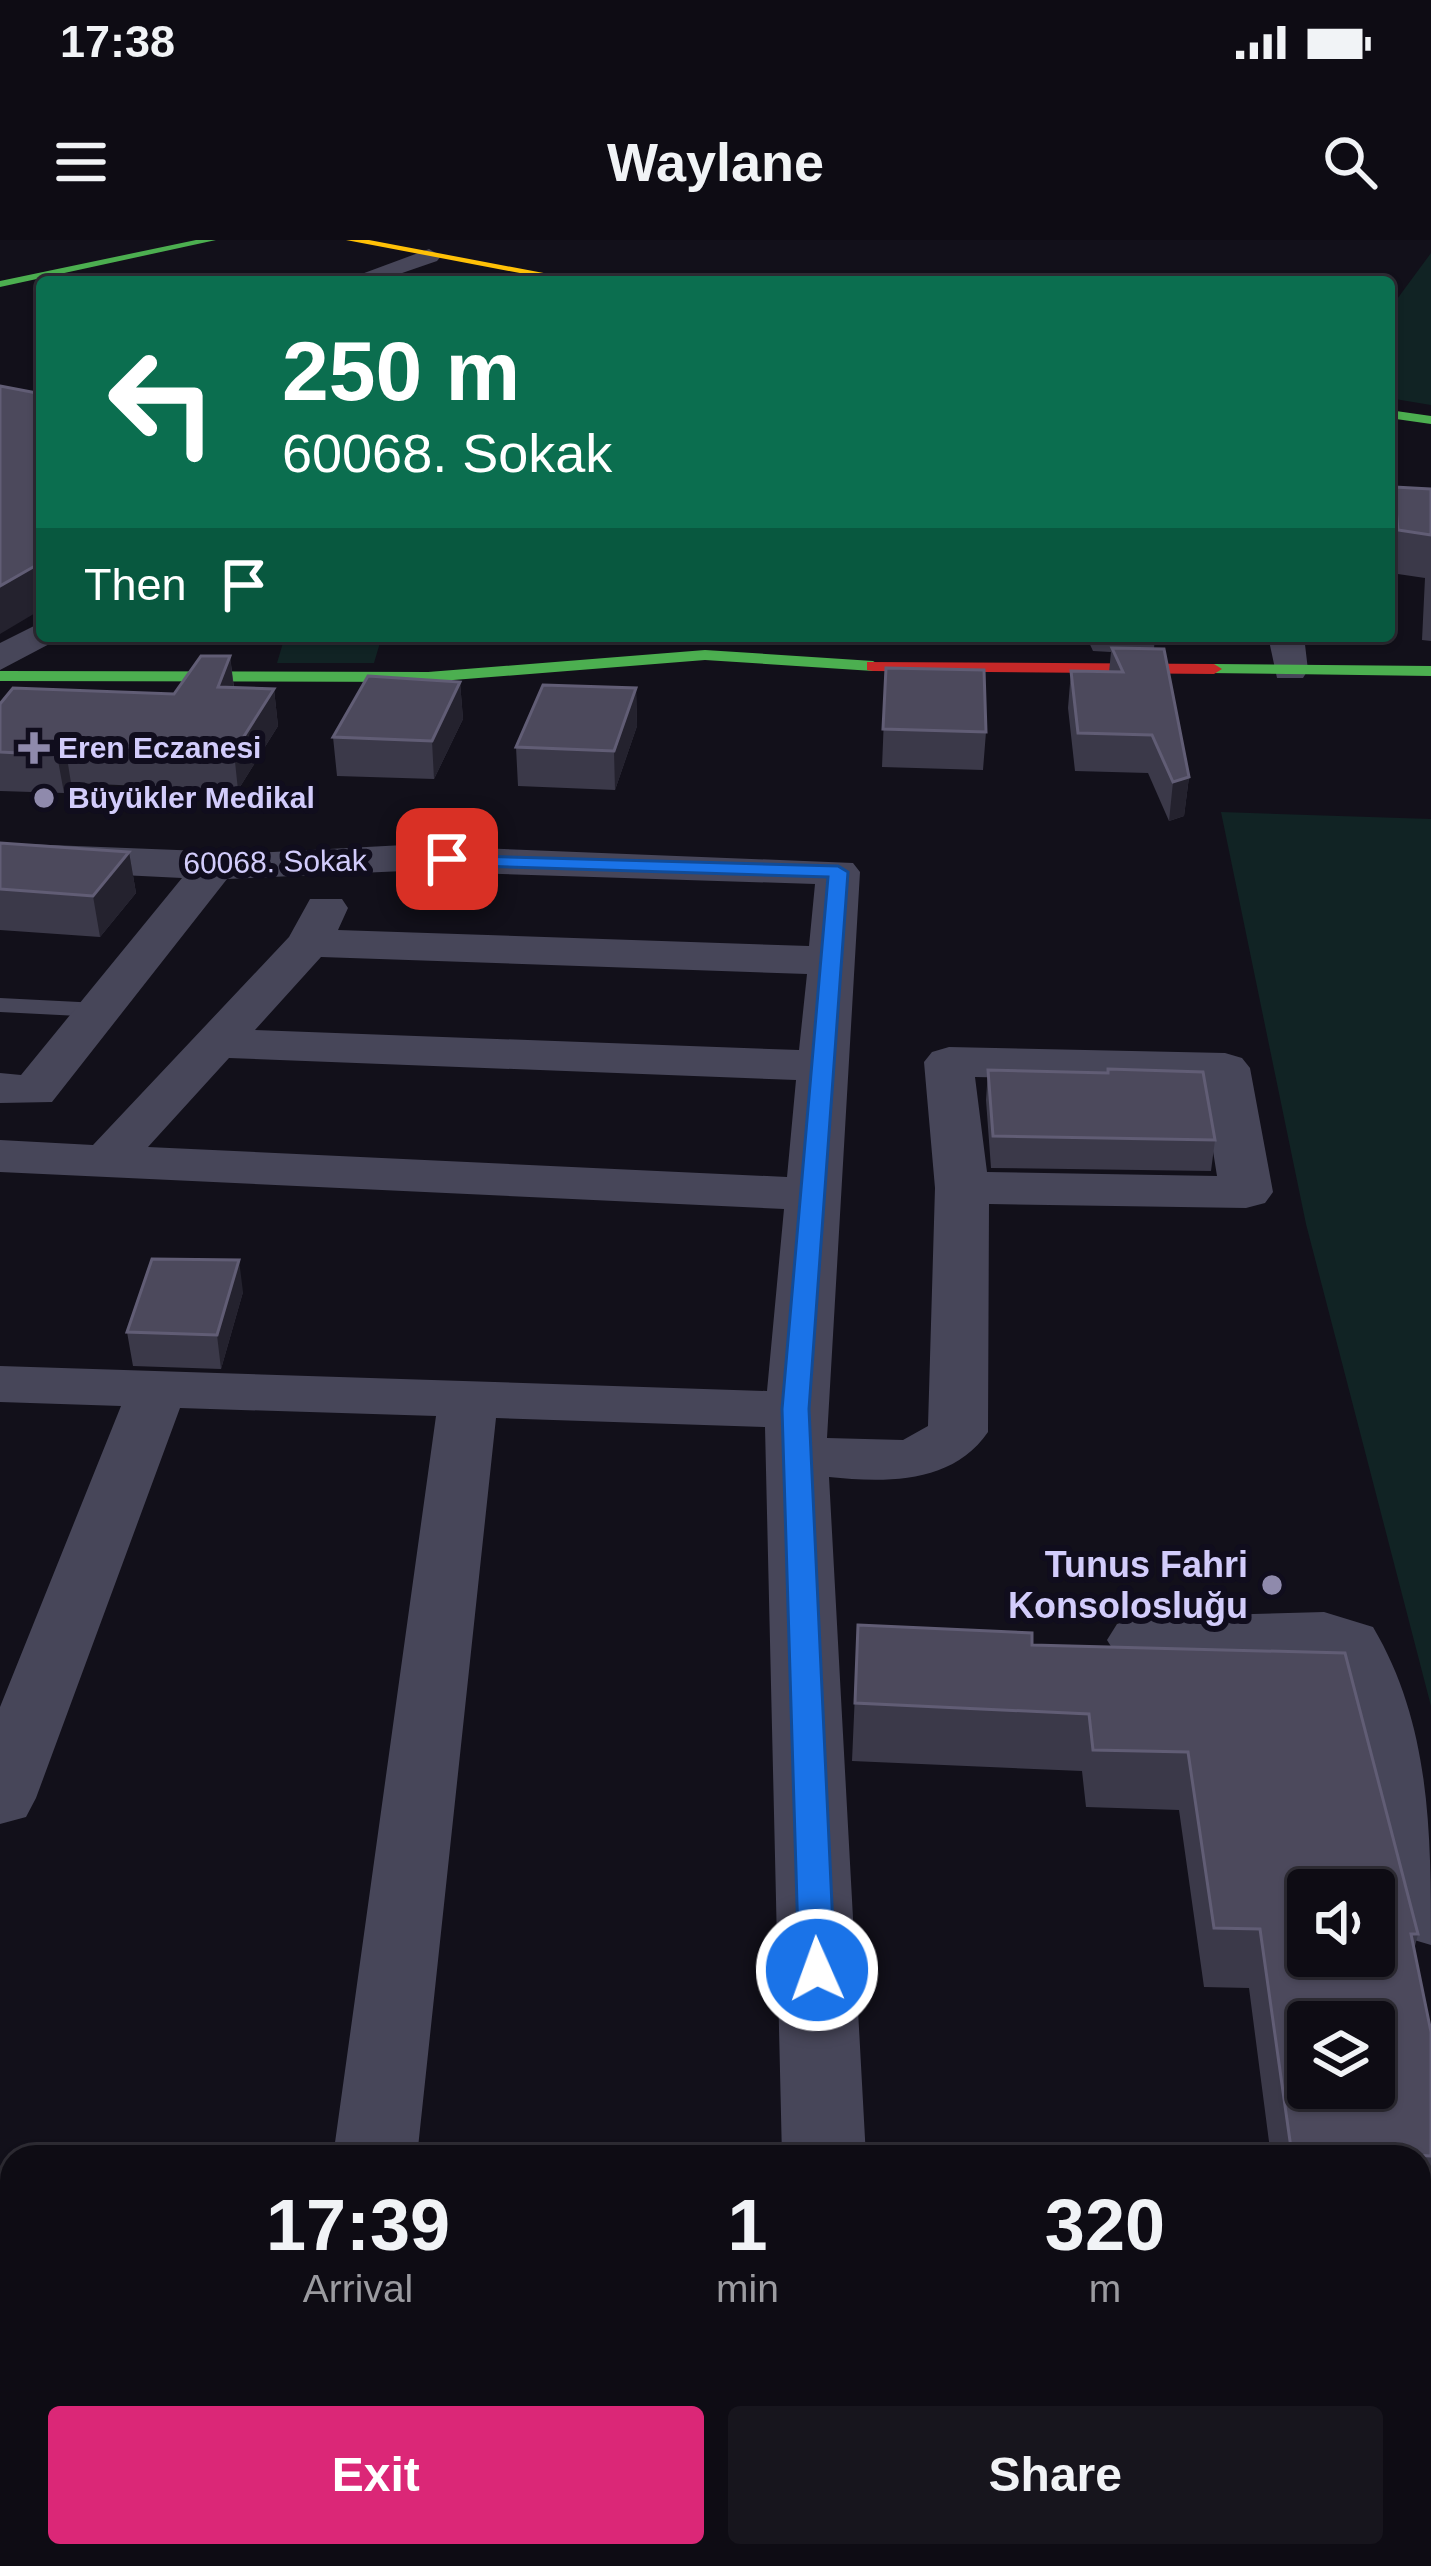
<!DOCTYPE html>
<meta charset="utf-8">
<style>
:root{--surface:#0e0c14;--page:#17151d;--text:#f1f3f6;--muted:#9b9ba0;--line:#2e2c34;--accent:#db2777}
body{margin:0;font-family:Helvetica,sans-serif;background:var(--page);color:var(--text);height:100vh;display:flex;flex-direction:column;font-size:45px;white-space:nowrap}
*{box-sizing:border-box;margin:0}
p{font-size:39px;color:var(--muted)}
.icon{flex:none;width:66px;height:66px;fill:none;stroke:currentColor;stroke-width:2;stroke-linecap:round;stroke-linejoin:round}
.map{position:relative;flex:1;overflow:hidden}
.details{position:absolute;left:0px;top:1905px;width:1431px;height:423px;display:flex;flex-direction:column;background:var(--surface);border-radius:36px 36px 0 0;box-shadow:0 3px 9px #0004,0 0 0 3px var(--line)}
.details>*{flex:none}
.guide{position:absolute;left:36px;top:36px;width:1359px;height:366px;border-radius:12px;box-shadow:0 3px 9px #0004,0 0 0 3px var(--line);background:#0b6e4f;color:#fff;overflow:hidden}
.controls{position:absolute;left:1287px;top:1629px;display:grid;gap:24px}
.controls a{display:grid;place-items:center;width:108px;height:108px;border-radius:12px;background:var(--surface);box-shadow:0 3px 9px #0004,0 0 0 3px var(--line);font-size:60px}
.pin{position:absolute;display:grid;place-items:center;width:102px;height:102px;color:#fff;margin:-51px;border-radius:24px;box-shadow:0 6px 18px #0006}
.me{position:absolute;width:132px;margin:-66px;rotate:358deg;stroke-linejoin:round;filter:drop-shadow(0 0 9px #0008)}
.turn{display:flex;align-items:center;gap:42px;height:252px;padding:0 48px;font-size:54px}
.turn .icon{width:156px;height:156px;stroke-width:2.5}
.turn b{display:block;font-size:84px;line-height:102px}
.then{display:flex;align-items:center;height:114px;padding:0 48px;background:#0003;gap:24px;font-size:45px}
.eta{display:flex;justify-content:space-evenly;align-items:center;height:204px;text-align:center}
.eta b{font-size:72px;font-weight:600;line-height:84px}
.button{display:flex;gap:24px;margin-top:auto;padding:24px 48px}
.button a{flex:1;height:138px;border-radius:12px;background:var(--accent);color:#fff;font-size:48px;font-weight:600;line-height:138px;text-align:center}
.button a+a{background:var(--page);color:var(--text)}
.status{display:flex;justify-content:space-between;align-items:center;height:84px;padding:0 60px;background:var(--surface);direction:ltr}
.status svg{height:33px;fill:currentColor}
header{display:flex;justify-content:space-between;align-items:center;height:156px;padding:0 48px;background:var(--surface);font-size:54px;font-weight:600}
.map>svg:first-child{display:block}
.green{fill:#112324}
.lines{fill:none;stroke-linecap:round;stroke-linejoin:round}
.lane{fill:#474659;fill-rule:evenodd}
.street{fill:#474659;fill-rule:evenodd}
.fast{fill:#4caf50;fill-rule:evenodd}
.slow{fill:#ffc107;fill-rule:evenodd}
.jam{fill:#c62828;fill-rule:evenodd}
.wall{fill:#3b3949}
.shaded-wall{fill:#24222e}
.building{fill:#4c495c;stroke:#615d75;stroke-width:3;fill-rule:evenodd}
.route{fill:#1a73e8;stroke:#114b97;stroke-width:3}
.poi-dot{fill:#8f8aac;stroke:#100d1d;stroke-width:4.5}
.labels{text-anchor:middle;stroke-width:12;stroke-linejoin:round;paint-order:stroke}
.far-poi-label{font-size:30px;font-weight:bold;fill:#d2ccfb;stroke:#100d1d;text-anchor:start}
.far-street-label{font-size:30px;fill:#d2ccfb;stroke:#100d1d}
.poi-label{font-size:36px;font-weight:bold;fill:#d2ccfb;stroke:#100d1d;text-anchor:end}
</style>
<div class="status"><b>17:38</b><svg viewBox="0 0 49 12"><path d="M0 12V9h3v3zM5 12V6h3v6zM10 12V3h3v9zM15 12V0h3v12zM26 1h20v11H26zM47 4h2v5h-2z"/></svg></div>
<header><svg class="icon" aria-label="menu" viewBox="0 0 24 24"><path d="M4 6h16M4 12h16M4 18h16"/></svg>Waylane<svg class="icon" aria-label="search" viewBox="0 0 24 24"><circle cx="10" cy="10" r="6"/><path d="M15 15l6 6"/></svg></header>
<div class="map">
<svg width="1431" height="2326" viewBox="0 0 1431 2326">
<rect width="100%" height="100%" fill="#12101a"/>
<path class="green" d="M1431,13V165L1389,158V70Z
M285,396H382L374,423H277Z
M1221,572L1431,579V1466L1306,984Z
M1051,2316H1273L1237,2326H1020Z"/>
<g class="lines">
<path class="lane" d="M0,758L99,763L111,770L99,777L0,772Z"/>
<path class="street" d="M429,9L441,16L437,21L376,42H340Z
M1389,250L1431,254V272L1389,268Z
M42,382V396H58L55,401L0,430V403Z
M1268,396H1304L1308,430L1303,438H1277Z
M0,603L253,613L404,605L853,623L860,632L827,1198L903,1200L928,1186L935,948L924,822L932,812L949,807L1225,813L1242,818L1250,828L1273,952L1265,963L1246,968L989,964L988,1192C953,1244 885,1243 829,1237L866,1917H782L765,1187L496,1178L417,1917H333L436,1176L180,1168L36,1558L26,1577L0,1584V1467L121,1166L0,1162V1126L767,1151L784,969L0,932V900L93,905L289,697L310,659H342L348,668L338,690L809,706L815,644L404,631L227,639L52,862L0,863V833L21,835L182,638L0,629ZM321,717L807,734L799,810L255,790ZM229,818L796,840L787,937L148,907ZM975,837L1202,842L1217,936L987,932Z
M1324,1372L1373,1387C1431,1485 1431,1594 1431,1705L1404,1697L1393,1676L1325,1419L1141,1423L1117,1416L1107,1400L1117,1384L1141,1377Z
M278,2316H374L373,2326H277Z"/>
<path class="fast" d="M196,0H216L0,47V41Z
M1389,170L1431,176V184L1389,178Z
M705,410L873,421L881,426L873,431L705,420L428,442L0,441V431L428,432Z
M1214,424L1431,426V436L1208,433L1206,429Z
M1431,2109V2145L1419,2148V2112Z
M1419,2295L1431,2300V2326H1367L1372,2316H1419Z"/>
<path class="slow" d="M346,0H369L591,42H567Z
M797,2316H867L862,2326H792Z"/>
<path class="jam" d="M867,422L1214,424L1222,429L1214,434L873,431L867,430Z"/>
</g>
<path class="wall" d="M1394,247L1431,249V401L1422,400L1425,338L1391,333L1389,278Z
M1086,396H1155L1154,409L1189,537L1184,576L1169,581L1148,533L1075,531L1068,468L1071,431L1109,432L1111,412L1093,411Z
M230,416L234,447L274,449L278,486L238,550L71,543L64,553L0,551V464L174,454Z
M886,428L986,492L983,530L882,527Z
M460,442L463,479L434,539L337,536L333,497Z
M636,448L637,486L615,550L518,546L516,507Z
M0,603L129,612L136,653L100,697L0,690Z
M988,830L1215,900L1211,931L991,928L986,860Z
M243,1052L221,1129L133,1126L127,1092Z
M858,1385L1032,1405L1345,1413L1418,1694L1414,1710L1431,1792V1975H1419V1917H1271L1249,1748L1204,1747L1179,1570L1086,1567L1082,1531L852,1521Z"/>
<path class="shaded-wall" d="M42,322V369L0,394V346Z
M230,416L234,453L218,447Z
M460,442L463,479L434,539L432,501Z
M636,448L637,486L615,550L614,511Z
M274,449L278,486L238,550L234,512Z
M65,505L71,543L64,553L57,515Z
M1189,537L1184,576L1169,581L1173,542Z
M129,612L136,653L100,697L93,656Z
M239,1020L243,1052L221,1129L217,1095Z"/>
<path class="building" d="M0,146L42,154V322L0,346Z
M1394,247L1431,249V295L1398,290Z
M1112,408L1164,409L1189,537L1173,542L1152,495L1078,493L1071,431L1123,432Z
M201,416H230L218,447L274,449L234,512L65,505L57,515L0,512V464L13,448L174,454Z
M886,428L984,430L986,492L883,489Z
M368,436L460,442L432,501L333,497Z
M543,445L636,448L614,511L516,507Z
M0,603L129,612L93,656L0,649Z
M1108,829L1203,832L1215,900L993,896L988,830L1108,833Z
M152,1019L239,1020L217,1095L127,1092Z
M858,1385L1032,1393V1405L1345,1413L1418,1694H1411L1431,1792V1916L1291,1908L1260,1689L1214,1688L1188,1512L1093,1510L1089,1474L855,1463ZM1308,1650H1374V1716H1308ZM1308,1782H1374V1848H1308Z"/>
<path class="route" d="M440,615L838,626L848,632L809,1169L835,1730L829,1740H804L799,1730L782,1169L828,637L447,625L440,623Z"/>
<g class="poi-dot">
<path d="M28 490h12v12h12v12h-12v12h-12v-12h-12v-12h12z"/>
<circle cx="44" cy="558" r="12"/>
<circle cx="1272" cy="1345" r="12"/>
</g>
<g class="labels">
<g class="far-poi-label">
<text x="58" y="518">Eren Eczanesi</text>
<text x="68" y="568">Büyükler Medikal</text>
</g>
<g class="far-street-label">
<text transform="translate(275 622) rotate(-1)" y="10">60068. Sokak</text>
</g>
<g class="poi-label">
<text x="1248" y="1337">Tunus Fahri<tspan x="1248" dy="41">Konsolosluğu</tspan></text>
</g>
</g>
</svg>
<div class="controls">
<a><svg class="icon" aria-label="sound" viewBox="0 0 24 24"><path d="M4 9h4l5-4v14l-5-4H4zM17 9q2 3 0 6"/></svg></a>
<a><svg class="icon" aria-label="layers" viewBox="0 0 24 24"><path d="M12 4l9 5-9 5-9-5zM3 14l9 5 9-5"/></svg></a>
</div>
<div class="pin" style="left:447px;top:619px;background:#d93025"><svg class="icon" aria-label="arrive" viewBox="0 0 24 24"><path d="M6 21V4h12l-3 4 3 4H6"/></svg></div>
<svg class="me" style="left:817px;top:1730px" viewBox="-20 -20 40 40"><circle r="17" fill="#1a73e8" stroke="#fff" stroke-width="3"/><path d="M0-11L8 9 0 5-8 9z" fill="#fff"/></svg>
<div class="guide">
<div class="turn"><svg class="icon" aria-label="left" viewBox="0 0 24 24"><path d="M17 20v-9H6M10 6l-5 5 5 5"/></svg><div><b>250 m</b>60068. Sokak</div></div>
<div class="then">Then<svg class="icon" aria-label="arrive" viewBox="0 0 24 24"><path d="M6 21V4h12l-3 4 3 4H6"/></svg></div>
</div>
<section class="details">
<div class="eta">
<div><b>17:39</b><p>Arrival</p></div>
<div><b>1</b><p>min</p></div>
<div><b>320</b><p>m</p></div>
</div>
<div class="button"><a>Exit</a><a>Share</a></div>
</section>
</div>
